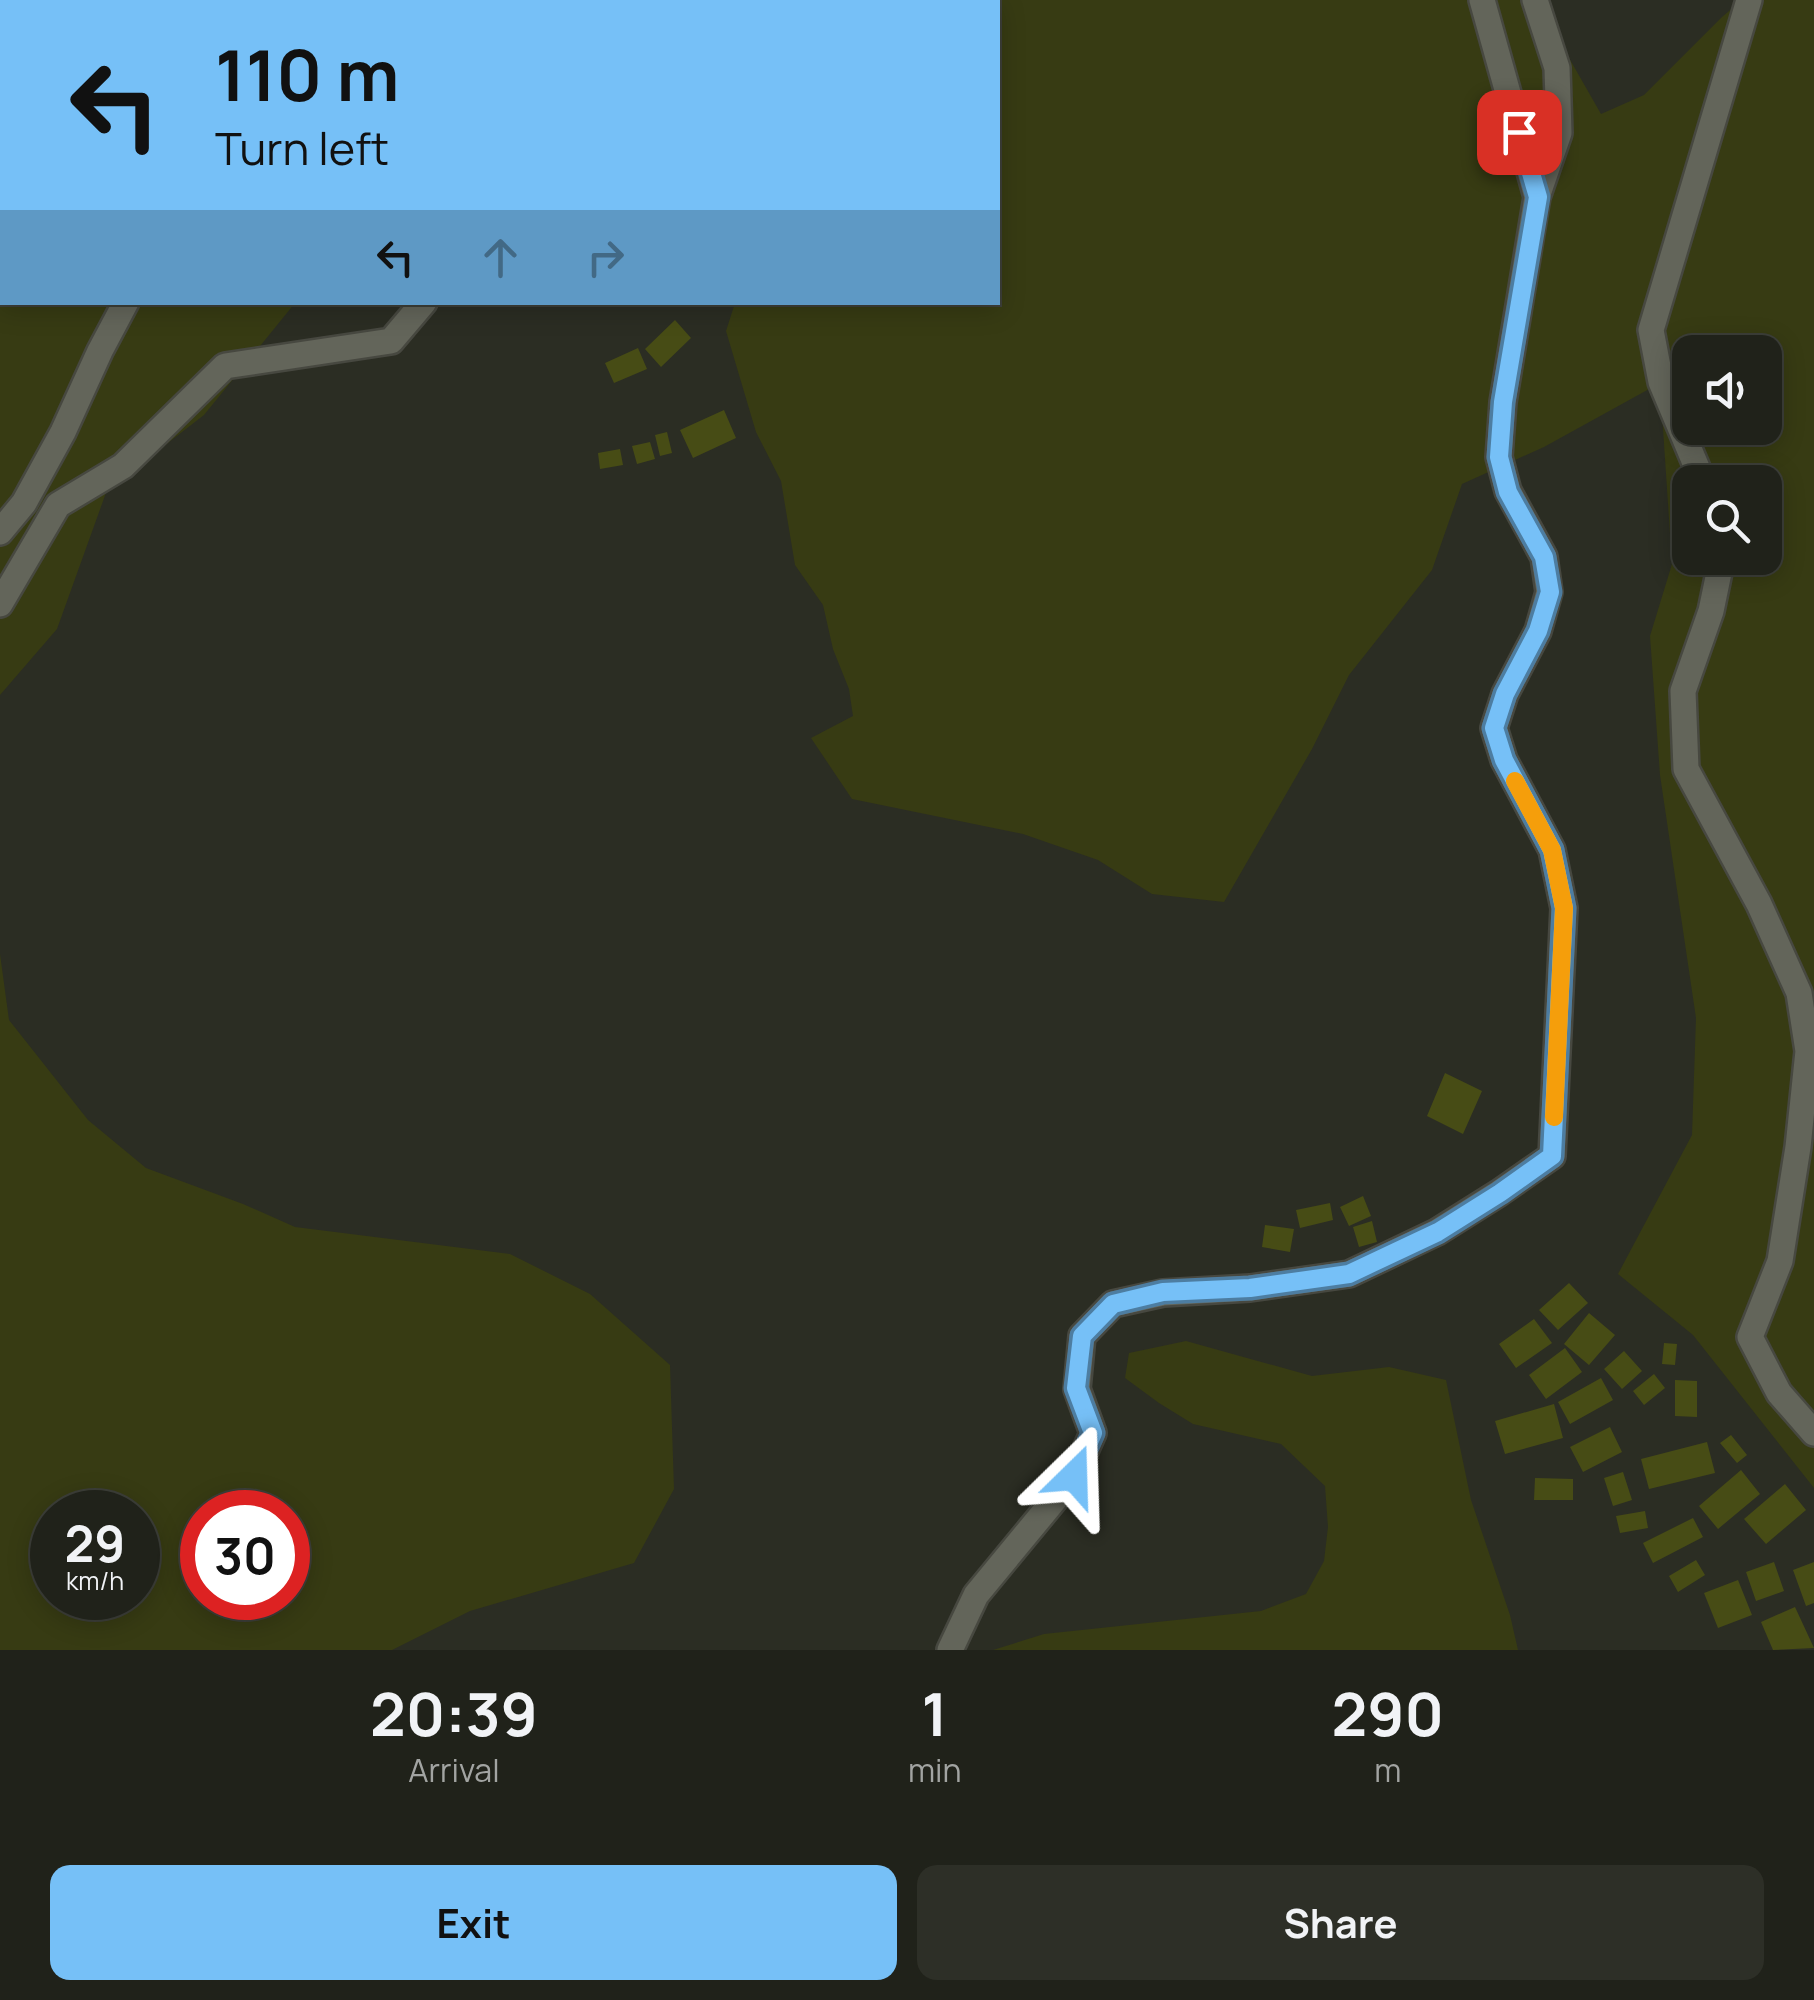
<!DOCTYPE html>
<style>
:root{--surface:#20221a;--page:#2d2f27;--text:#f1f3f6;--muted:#a2a4a2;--line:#3d3f39;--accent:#76c0f7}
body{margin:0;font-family:Manrope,sans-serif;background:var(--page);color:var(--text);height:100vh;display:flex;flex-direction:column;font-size:38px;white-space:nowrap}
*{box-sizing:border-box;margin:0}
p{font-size:32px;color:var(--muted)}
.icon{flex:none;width:55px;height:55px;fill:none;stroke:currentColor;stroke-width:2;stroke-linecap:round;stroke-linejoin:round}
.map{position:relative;height:1650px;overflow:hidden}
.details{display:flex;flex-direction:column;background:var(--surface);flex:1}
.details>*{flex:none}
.banner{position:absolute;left:0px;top:0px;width:1000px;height:305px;box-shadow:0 5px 25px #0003,0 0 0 2px var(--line);background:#76c0f7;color:#111;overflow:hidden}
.controls{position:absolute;left:1672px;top:335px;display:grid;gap:20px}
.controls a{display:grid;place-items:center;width:110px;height:110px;border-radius:20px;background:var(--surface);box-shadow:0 5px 25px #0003,0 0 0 2px var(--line);font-size:50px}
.speed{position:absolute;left:30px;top:1490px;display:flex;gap:20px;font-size:50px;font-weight:700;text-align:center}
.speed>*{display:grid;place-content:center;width:130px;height:130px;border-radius:50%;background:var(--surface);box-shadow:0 5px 25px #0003,0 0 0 2px var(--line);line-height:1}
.speed small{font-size:25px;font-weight:400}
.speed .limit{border:15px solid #d22;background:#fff;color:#111}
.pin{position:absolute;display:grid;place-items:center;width:85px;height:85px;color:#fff;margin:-42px;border-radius:20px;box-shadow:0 5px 15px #0006}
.me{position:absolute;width:110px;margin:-55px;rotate:22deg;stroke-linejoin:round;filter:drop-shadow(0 0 8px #0008)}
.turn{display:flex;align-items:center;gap:35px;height:210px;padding:0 50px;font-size:45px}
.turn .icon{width:130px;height:130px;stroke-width:2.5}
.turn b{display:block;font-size:70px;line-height:85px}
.lanes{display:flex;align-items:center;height:95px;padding:0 50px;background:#0003;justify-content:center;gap:50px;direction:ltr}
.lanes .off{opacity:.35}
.eta{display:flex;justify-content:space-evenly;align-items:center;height:170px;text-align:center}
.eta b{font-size:60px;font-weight:700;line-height:70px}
.cta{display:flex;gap:20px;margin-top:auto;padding:20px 50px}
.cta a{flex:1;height:115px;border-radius:20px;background:var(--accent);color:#111;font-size:40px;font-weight:700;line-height:115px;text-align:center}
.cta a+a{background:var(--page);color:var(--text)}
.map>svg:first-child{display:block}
.green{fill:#373b13;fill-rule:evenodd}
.building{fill:#474c15}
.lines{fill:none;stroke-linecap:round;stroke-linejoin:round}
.minor-casing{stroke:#474840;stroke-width:30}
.minor{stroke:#63655a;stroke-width:25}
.route-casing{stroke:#4d7da1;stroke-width:25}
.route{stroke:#76c0f7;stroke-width:18}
.slow{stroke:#f59e0b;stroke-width:18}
</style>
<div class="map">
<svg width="1814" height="1650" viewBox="0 0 1814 1650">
<rect width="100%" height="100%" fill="#2b2d23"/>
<path class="green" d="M0,0H286L287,2H2V302L295,303L204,415L107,490L57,629L0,695Z
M794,0H1536L1601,114L1644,95L1722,17L1742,0H1814V1488L1693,1335L1618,1274L1692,1135L1696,1018L1660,775L1650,636L1672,564L1660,383L1544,447L1462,484L1432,570L1349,675L1312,749L1224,902L1152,894L1098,860L1023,834L852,799L811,738L853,716L849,689L833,649L823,605L795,565L781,481L756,432L726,331L735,303L998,302V2H798ZM1690,352H1765V428H1690ZM1690,482H1765V558H1690Z
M0,954L9,1020L88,1120L146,1168L243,1204L295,1227L510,1254L590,1294L670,1365L674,1489L634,1563L470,1611L392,1650H0ZM52,1512H138V1598H52ZM202,1512H288V1598H202Z
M1186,1341L1312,1376L1389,1367L1446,1380L1471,1500L1510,1615L1518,1650H993L1044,1634L1261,1611L1306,1594L1324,1561L1328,1527L1325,1486L1281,1444L1193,1424L1159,1403L1125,1378L1129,1353Z"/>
<path class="building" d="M675,320L691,338L661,367L645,349Z
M638,348L647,369L614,383L605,363Z
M724,410L736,438L693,458L680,430Z
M667,432L672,453L660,456L655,435Z
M650,442L655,459L637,464L632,446Z
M620,449L623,465L600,469L598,453Z
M1445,1073L1482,1091L1463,1134L1427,1116Z
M1363,1196L1371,1216L1349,1226L1340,1207Z
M1330,1203L1333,1220L1300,1228L1296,1210Z
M1372,1221L1377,1242L1359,1247L1353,1227Z
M1265,1225L1294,1229L1290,1252L1262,1247Z
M1569,1283L1588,1303L1558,1330L1539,1310Z
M1589,1313L1615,1335L1589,1365L1564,1344Z
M1534,1319L1552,1343L1516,1368L1499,1344Z
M1664,1343L1677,1344L1675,1365L1662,1364Z
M1565,1348L1582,1372L1546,1399L1529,1375Z
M1624,1351L1642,1371L1622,1389L1604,1369Z
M1654,1374L1665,1388L1644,1405L1633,1391Z
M1601,1378L1613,1400L1570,1424L1558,1402Z
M1675,1380L1697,1381V1417L1675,1416Z
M1554,1404L1563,1438L1505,1454L1495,1421Z
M1610,1427L1622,1452L1583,1472L1570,1447Z
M1731,1435L1747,1455L1737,1463L1720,1443Z
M1707,1442L1715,1473L1649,1489L1641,1459Z
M1741,1470L1760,1494L1718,1529L1699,1506Z
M1623,1472L1632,1500L1613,1506L1604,1478Z
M1535,1478L1573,1479V1500H1534Z
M1785,1484L1806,1510L1766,1544L1744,1519Z
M1645,1511L1648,1528L1620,1533L1616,1516Z
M1693,1518L1703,1537L1653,1563L1643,1543Z
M1696,1560L1705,1575L1678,1592L1669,1576Z
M1774,1562L1784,1591L1756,1601L1746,1572Z
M1814,1562V1603L1806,1606L1793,1570Z
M1738,1580L1752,1615L1718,1628L1704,1593Z
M1795,1607L1814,1648L1773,1650L1761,1622Z"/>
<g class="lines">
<defs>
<path id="minor" d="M4,0L5,2
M1535,0L1557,68L1559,133L1537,197
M206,2V0
M681,2V0
M0,62L2,56
M1703,482L1661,382L1651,330L1749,0
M0,532L24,503L63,432L100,351L126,302
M1722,558L1711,611L1683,691L1686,769L1759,904L1799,993L1808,1051L1798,1147L1780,1261L1750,1337L1779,1393L1814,1433
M0,604L58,505L123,466L225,366L391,341L424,302
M950,1650L976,1595L1074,1476L1093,1433L1077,1389L1082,1336L1113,1304L1163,1293L1250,1288L1349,1274L1437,1232L1499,1193L1552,1156L1564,908L1552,850L1504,760L1494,728L1505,694L1538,631L1549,592L1544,557L1508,491L1499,457L1503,402L1537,197L1482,0"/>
</defs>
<use href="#minor" class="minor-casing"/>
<use href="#minor" class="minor"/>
</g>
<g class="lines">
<defs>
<path id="route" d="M1074,1476L1093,1433L1076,1388L1082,1336L1113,1304L1163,1292L1250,1288L1349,1274L1438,1232L1500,1193L1552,1156L1564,908L1552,850L1504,760L1494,728L1505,694L1538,631L1550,592L1544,557L1508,492L1499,457L1503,402L1538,197L1519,132"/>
</defs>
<use href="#route" class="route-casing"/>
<use href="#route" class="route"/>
<path class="slow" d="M1515,781L1552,850L1564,908L1554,1117"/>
</g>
</svg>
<div class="controls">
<a><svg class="icon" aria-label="sound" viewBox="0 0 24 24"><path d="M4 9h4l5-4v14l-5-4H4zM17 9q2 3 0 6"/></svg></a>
<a><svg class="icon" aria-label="search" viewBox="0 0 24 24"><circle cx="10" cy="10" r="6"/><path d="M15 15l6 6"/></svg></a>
</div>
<div class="speed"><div>29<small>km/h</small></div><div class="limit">30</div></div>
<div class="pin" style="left:1519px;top:132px;background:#d93025"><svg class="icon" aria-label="arrive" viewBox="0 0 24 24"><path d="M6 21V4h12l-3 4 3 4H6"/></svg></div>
<svg class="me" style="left:1074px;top:1476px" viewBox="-20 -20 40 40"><path d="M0-17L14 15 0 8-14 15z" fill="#76c0f7" stroke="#fff" stroke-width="4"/></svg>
<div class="banner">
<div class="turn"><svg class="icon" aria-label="left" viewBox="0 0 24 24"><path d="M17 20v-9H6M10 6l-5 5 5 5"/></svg><div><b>110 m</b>Turn left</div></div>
<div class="lanes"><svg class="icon" aria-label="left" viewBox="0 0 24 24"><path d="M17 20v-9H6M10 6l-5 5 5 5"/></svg><svg class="icon off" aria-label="ahead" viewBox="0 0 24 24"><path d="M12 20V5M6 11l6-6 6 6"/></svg><svg class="icon off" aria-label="right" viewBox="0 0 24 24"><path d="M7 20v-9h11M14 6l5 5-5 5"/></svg></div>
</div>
</div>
<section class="details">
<div class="eta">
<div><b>20:39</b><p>Arrival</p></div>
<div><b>1</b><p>min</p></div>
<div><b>290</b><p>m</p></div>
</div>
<div class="cta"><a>Exit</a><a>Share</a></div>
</section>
